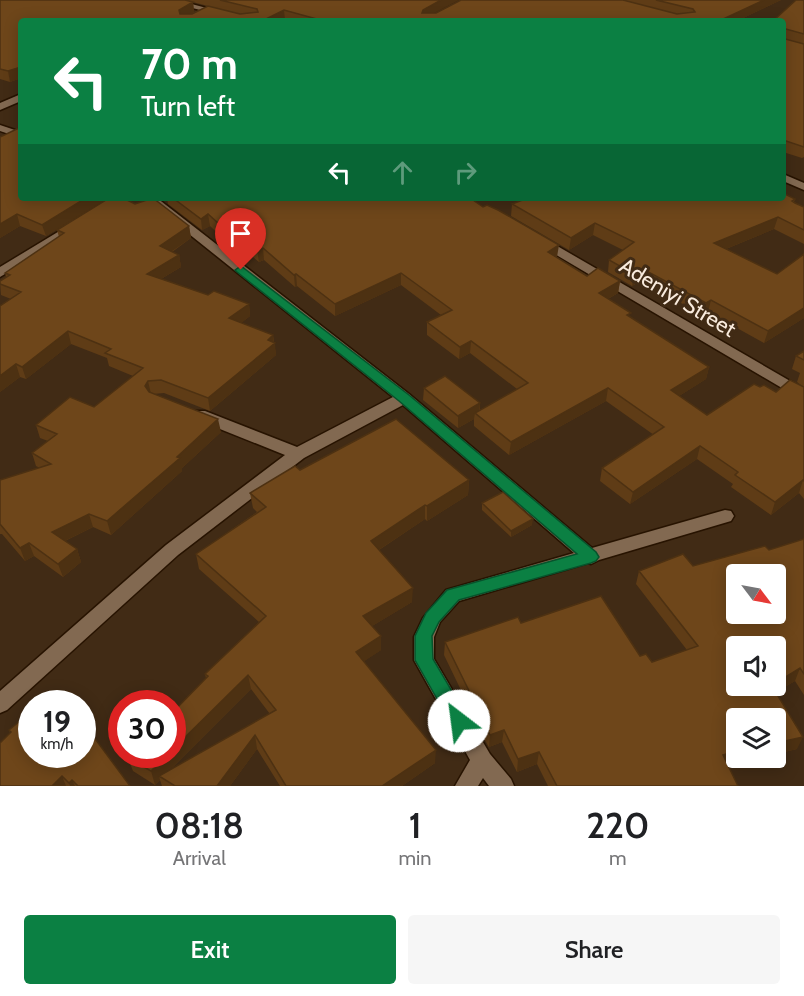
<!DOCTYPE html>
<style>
:root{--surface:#fff;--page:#f6f6f6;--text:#202124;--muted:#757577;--accent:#0b8043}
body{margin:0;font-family:Cabin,sans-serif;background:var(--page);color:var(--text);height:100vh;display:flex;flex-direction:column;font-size:22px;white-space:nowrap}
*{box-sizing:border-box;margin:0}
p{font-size:20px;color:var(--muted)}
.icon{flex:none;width:33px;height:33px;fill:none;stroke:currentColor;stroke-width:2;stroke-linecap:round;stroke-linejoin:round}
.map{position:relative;height:786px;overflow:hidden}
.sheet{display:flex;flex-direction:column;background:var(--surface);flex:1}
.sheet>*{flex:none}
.guide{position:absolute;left:18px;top:18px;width:768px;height:183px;border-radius:6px;box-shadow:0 3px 15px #0003;background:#0b8043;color:#fff;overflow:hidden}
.needle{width:39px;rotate:122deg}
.buttons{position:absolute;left:726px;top:564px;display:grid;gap:12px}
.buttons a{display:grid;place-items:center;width:60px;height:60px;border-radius:6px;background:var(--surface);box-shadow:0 3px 15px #0003;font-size:30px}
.speed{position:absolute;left:18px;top:690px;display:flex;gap:12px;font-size:30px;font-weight:700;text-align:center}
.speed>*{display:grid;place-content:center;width:78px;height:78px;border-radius:50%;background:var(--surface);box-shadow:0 3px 15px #0003;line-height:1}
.speed small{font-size:15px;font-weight:400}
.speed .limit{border:9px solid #d22;background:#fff;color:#111}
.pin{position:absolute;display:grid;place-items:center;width:51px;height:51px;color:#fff;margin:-62px -26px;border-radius:50% 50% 50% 0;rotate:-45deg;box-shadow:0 0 6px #0007}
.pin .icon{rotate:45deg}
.me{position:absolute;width:66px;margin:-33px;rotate:330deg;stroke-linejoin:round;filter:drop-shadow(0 0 4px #0008)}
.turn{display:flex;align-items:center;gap:21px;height:126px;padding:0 24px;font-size:27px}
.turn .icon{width:78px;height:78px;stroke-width:2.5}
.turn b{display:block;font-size:42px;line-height:51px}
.lanes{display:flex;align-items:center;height:57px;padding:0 24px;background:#0003;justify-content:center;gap:30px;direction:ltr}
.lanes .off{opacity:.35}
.eta{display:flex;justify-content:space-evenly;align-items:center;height:102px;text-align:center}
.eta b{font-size:36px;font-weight:600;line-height:42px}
.button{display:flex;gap:12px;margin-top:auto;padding:12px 24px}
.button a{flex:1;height:69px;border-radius:6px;background:var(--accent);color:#fff;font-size:24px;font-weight:600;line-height:69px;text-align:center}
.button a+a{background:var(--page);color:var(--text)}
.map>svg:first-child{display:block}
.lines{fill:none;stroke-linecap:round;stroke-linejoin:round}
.minor-casing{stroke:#271300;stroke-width:3}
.minor{fill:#826951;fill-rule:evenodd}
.wall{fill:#5f3c16;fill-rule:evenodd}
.shaded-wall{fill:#4d3112}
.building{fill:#6e461a;stroke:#4d3112;stroke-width:1.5;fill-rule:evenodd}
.route{fill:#0b8043;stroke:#07532c;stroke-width:1.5}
.labels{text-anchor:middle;stroke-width:6;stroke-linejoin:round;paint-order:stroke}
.street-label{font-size:22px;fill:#f9ebdd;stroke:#412b15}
</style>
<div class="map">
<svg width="804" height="786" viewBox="0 0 804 786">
<rect width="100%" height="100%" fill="#412b15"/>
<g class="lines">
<defs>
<path id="minor" d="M162,0H176L257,21H242Z
M21,94V101L0,110V103Z
M0,125L21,132V138L0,131Z
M783,174L804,183V190L783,181Z
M144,198H157L409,394L592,548L725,510L731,511L734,516L731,521L599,560L591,564L588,563L459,601L440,622L434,637V659L490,754L511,779L514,786H489L483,778L478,786H455L470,760L414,660V637L423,618L446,590L574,553L403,405L304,458L178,555L7,710L0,713V691L166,545L285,455L195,419L192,415L195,411H205L297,447L393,397Z
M76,221L80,222V228L0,277V267Z
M540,236L804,389V401L536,243L534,240L536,237Z"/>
</defs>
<use href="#minor" class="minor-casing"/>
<use href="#minor" class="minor"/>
</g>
<path class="wall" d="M0,0L193,2L194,12L190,14L208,6L185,0H458L433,13H436L461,0H781L737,21H289L285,20L282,21H21V78L10,82L0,79Z
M804,0V157L802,158L783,152V21Z
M0,137L106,199L46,236L20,226L0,238Z
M167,198H470L557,258L587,276L620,281L618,293L608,299L630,317L709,367L706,379L679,396L707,415L760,387L776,392L802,386L797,382L800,373L792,369L796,356L804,351V499L799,493L771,515L731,487L733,484L697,459L630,504L600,481L602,468L654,435L606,401L509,455L474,426V419L458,428L423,400L424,388L480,403V410L517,389L470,353L459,359L427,335V322L441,315L401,285L335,316L297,286L295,287L264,260L259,262L248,253L241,255L210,226L202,230L168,204Z
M795,199L794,202L804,207V244L774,229L726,249L777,274L804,254V318L764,343L708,312L703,315L641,281L632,286L608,272L609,260L623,250L593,235L569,250L511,216L512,204Z
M135,204L189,226L191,238L172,252L179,255L181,267L161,279L208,295L249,304L250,316L241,323L273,335L276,355L210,411L164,393L153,394L221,432L182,468V471L111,535L93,527L65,541L77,549L81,562L63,577L34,556L25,561L2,534H0V480L40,468L36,466L32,453L48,441L40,438L36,425L94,407L133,376L109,366L107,358L71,344L26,379L20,377L0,392L11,299L1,295L0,281L6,277L5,273L59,237L57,230Z
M300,470L469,480L468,495L427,521L425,519L379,550L412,602L372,626L381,650L364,661L435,763L402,786H280L257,749L230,786H162L160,780L155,785L133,771L128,758L206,678L205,674L259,622L199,569L196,554L257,512L253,508L250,493ZM251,689L270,714L170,770Z
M482,503L532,525L511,537L482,510Z
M804,539V695L795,681L776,692L797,749L776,754V718L759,758L728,765L738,786H548L537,764L517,772L502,742L489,747L472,719V713L444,655L445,642L521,623L640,656L652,662L687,650L636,584L639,571L693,566L769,550Z
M9,730L130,786H0L10,733Z"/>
<path class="shaded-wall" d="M441,0H458L423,19V10Z
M764,0H781L737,21H719Z
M193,2L194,12L180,19L179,10Z
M284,10L285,20L282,21H262Z
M21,67V78L10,82L8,71Z
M86,198H106V199L46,236L42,225Z
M17,214L20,226L0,238V224Z
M208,214L210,226L202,230L201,219Z
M778,217L774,229L711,255L714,243Z
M595,223L593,235L569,250L571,238Z
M189,226L191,238L162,258L160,246Z
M247,241L248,253L241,255L240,243Z
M559,245L557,257L547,264L548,252Z
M263,248L264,260L259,262L257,250Z
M179,255L181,267L149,286L147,274Z
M643,269L641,281L632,286L634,274Z
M401,273V285L335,316V304Z
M296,274L297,286L295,287L294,275Z
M620,281L618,293L597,305L599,293Z
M711,300L708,312L703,315L706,303Z
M249,304L250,316L231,331L229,318Z
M804,308V318L764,343L768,331Z
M68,331L71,344L26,379L22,367Z
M273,335L274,344L275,343L276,355L210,411L208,398Z
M471,341L470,353L459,359L460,347Z
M16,364L20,377L0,392V376Z
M709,367L706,379L668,403L671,390Z
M148,381L151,394L148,399L145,386Z
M608,388L606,401L509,455L511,442Z
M480,403L479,416L475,413L474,419L458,428V416Z
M218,419L221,432L182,468V471L111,535L107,521Z
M700,446L697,459L630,504L633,492Z
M469,480L468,495L427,521V506Z
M803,480L799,493L771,515L775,502Z
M425,505V519L371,555V541Z
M89,514L93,527L56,545L52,532Z
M533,519L532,525L511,537V531Z
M29,543L34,556L25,561L20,548Z
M77,549L81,562L63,577L58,564Z
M413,588L412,602L364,631L363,616Z
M381,636V650L357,666L356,652Z
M800,668L795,681L766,698L772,686H776V683Z
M248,675L251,689L162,778L159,776L160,780L155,785L151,771L168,754H172V750Z
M504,730L502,742L489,747L490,735Z
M255,735L257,749L230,786H217Z
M803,737L797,749L776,754V743Z
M436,750L435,763L402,786H382Z
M736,751V758H759L718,767L723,755Z
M539,752L537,764L517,772L518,759Z
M62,776L66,786H52Z
M72,780L75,786H70L69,783Z"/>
<path class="building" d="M0,0H185L193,2L179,10L180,14H192L208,6L240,14L258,12L257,9L220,0H441L423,10L422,13H436L461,0H623L677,14L695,12L693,9L656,0H764L719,21H324L284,10L262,21H21V67L8,71L0,69Z
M796,0H804V34L786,29L783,31L785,39L804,44V147L783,140V21H773Z
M21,127V198H86L42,225L17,214L0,224V137Z
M783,193L795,199L792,201L795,203L804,207V230L778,217L714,243L777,274L804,254V308L768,331L711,300L706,303L643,269L634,274L609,260L634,242L595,223L571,238L512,204L528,198H783Z
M109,198H123L135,204L153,198L189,226L160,246L179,255L147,274L208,295L214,291L249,304L229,318L273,335L268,340L275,343L208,398L161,380L148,381L145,386L149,392L218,419L177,457L180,458L107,521L89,514L52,532L77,549L58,564L29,543L20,548L0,524V480L51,464L32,453L57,434L36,425L70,397L94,407L143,368L105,353L111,349L68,331L22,367L16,364L0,376V306L21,292L0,284V281L10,275L5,273L64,233L57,230Z
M173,198H470L483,207L487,205L498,210L559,245L548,252L587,276L598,268L620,281L599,293L631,313L627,315L709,367L671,390L707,415L754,384L760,387L764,385L776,392L790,380L804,387V481L803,480L775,502L735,475L738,472L700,446L633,492L602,468L664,427L608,388L511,442L475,413L528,383L471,341L460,347L427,322L452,310L401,273L335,304L296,274L294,275L263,248L257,250L247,241L240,243L208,214L201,219Z
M804,351V360L796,356Z
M445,376L480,403L458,416L424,388Z
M396,419L469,480L427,506L425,505L371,541L413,588L363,616L381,636L356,652L436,750L382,786H286L255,735L217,786H175L159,776L276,710L248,675L172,750V713L208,676L205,674L266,616L196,554L266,507L250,493L295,466L300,470Z
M503,492L533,519L511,531L482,503Z
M804,539V674L800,668L776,683V646H736V686H772L803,737L776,743V718H736V751L723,755L738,786H557L539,752L518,759L504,730L490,735L473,706L476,705L445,642L518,617L521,623L601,596L640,656L646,654L652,662L698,646L639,571L683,554L693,566L765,546L769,550ZM736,574H776V614H736Z
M45,699L51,704H40Z
M32,711V754H82V729L96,740L130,786H78L72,780L69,783L62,776L52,786H0V743L11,732L9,730Z
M131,754H168L151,771L128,758Z"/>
<path class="route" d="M241,266L409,395L596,552L599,557L596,561L591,563L459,600L439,622L432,636L433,659L466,715L469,721L466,727L459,729L453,727L415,660V636L426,613L447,590L577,554L399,401L237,272L235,270Z"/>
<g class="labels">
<g class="street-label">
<text transform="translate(678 297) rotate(31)" y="8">Adeniyi Street</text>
</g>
</g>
</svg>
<div class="buttons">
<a><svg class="needle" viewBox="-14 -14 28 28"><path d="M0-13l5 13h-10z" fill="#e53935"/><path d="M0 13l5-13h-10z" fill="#757577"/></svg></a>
<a><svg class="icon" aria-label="sound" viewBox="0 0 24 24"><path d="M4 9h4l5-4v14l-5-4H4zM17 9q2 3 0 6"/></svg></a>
<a><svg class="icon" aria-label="layers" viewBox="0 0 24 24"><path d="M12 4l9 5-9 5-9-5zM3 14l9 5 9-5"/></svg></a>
</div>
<div class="speed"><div>19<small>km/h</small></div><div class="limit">30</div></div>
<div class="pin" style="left:241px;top:270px;background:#d93025"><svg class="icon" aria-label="arrive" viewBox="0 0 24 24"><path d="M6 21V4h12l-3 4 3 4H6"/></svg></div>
<svg class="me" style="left:459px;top:721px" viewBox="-20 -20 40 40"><circle r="19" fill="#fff"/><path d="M0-13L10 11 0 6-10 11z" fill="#0b8043"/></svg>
<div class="guide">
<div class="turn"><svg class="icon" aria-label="left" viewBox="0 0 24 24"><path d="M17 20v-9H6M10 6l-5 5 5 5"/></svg><div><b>70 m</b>Turn left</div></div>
<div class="lanes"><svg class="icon" aria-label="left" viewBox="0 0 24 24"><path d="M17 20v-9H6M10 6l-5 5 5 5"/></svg><svg class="icon off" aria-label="ahead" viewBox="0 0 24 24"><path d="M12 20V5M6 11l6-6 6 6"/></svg><svg class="icon off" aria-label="right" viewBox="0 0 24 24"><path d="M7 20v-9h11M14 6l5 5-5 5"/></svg></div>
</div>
</div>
<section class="sheet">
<div class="eta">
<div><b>08:18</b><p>Arrival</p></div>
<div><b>1</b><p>min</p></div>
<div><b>220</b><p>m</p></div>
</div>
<div class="button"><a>Exit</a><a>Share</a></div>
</section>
